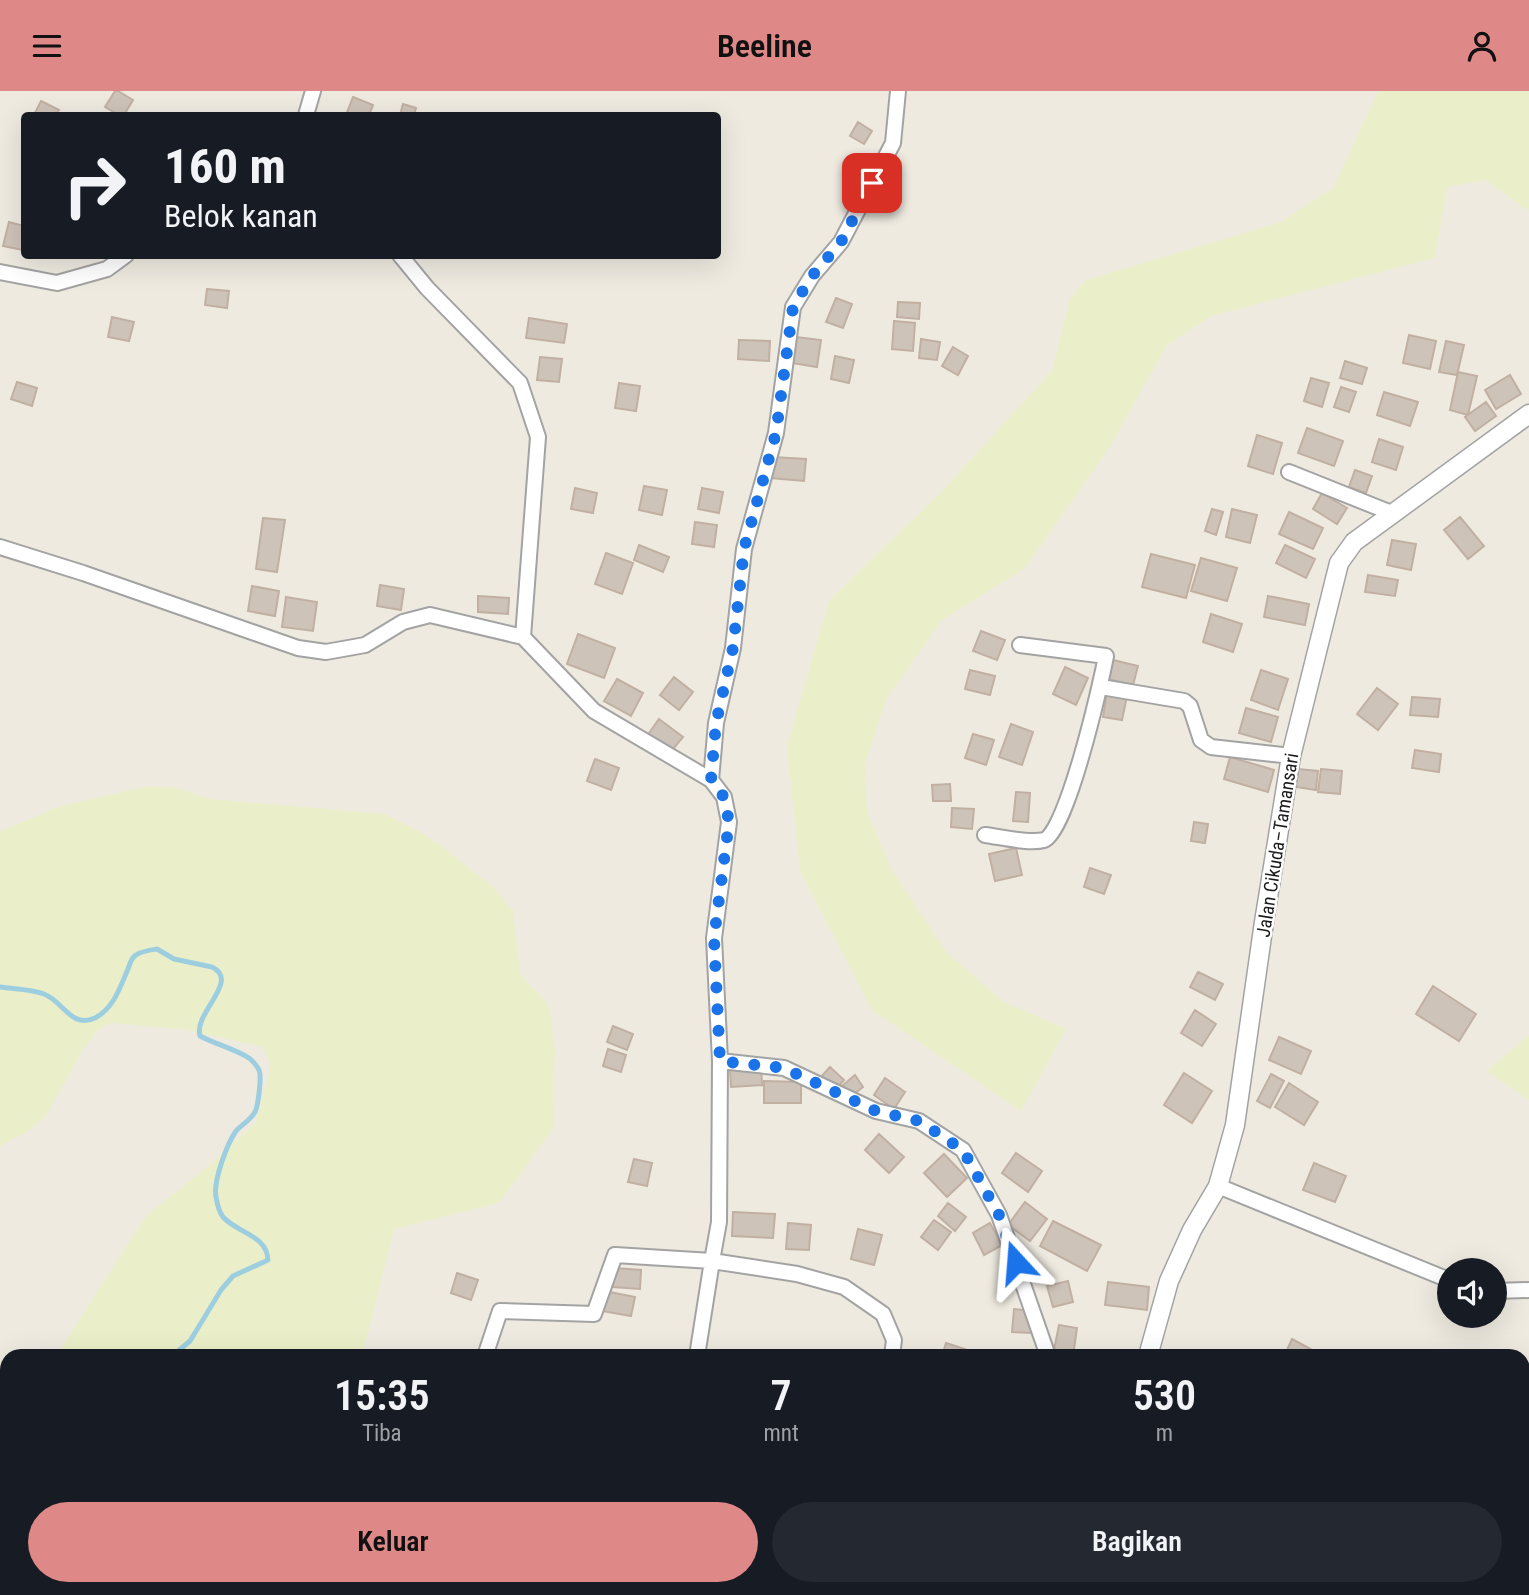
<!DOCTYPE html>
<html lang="id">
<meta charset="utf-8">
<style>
:root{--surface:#171b24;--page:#242831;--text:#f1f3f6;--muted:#9ea1a6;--accent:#de8887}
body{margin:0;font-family:"Roboto Condensed",sans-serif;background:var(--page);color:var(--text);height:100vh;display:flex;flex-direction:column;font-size:26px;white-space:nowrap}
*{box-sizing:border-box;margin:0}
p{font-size:23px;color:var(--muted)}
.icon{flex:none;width:38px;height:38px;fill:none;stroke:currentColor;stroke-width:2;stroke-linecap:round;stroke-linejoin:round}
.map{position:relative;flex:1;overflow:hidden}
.drawer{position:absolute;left:0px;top:1258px;width:1530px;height:247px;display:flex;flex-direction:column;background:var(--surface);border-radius:21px 21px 0 0;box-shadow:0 7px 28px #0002}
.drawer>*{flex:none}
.top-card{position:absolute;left:21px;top:21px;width:700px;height:147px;border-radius:7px;box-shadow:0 7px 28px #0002;background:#171b24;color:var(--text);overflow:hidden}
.tools{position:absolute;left:1437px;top:1167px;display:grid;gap:14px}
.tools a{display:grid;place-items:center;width:70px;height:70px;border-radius:50%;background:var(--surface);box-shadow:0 7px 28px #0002;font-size:35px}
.pin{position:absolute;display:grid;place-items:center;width:60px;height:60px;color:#fff;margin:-30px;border-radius:14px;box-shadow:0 4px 10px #0006}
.me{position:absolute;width:77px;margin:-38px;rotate:341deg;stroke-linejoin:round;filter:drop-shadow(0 0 5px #0008)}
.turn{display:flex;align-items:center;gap:24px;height:147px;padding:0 28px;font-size:32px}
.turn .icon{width:91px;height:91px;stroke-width:2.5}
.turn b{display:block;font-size:49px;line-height:60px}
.eta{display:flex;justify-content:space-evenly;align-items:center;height:119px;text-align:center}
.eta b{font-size:42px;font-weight:600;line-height:49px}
.button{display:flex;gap:14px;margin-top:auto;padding:14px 28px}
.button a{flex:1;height:80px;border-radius:42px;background:var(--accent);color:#111;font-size:28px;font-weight:600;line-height:80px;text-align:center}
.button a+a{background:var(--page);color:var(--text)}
header{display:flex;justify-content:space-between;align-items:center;height:91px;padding:0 28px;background:var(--accent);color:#111;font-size:32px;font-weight:600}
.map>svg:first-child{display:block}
.farmland{fill:#ebefc9}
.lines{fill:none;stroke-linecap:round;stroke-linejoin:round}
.stream{stroke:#9dcee0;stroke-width:5}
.building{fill:#cec3b9;stroke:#c1b0a2;stroke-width:2}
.minor-casing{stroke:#a3a3a3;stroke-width:18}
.tertiary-casing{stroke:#a3a3a3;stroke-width:21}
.minor{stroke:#fff;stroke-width:14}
.tertiary{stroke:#fff;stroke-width:18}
.route{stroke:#1a73e8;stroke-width:12;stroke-dasharray:0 21.6}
.labels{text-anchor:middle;stroke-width:5;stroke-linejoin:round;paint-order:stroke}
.street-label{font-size:19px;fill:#1c1c1c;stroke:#fff}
</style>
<header><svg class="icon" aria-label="menu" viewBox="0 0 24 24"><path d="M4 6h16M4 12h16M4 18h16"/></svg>Beeline<svg class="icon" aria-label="person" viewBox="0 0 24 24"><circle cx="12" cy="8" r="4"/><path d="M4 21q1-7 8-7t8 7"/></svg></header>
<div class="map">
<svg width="1529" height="1504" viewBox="0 0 1529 1504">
<rect width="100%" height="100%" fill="#eeeae0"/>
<path class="farmland" d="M1378,0H1529V120L1485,89L1447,96L1435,167L1211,225L1167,254L1109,357L1024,478L942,529L886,608L865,673L867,721L890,776L947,862L1004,911L1066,938L1021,1020L872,919L800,780L787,655L829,510L943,399L1052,280L1070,207L1086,189L1281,131L1334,96Z
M143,696H173L210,708L384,723L418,740L443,756L494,797L513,820L520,883L546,911L550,920L555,961L553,991L554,1036L499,1112L394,1138L362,1265H56L146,1125L207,1076L256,1031L271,974L263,956L187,939L110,932L98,939L81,962L47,1023L28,1040L0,1055V740L61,715Z
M1529,944V1009L1487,980Z"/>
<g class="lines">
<path class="stream" d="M0,896C14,898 31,898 44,903C63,910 71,938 95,927C114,917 120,896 128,878C130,873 131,867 136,864C142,860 150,859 157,858L174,868L212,876C241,890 193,922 200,945C215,953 235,958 249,967C252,969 257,975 259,979C262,986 258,1015 255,1021C250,1030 242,1033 236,1040C227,1053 213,1090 216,1106C217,1112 220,1122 223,1126C237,1142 267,1144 268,1169L233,1185L221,1199L190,1250L172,1265
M131,1504L132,1498"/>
</g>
<path class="building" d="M115,0H118L133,9L124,24H119L105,16Z
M353,6L373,14L369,24H346Z
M41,10L59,19L56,24H34Z
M403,13L416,17L414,24H400Z
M858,31L872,40L864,53L850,45Z
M9,131L24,135L23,159L3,155Z
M207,198L229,200L227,217L205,214Z
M836,207L852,213L843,237L826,231Z
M898,211L920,212L919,228L897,226Z
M112,226L134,231L129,250L108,246Z
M529,227L567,233L564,252L526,247Z
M894,230L915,232L913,260L892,258Z
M1409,244L1436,250L1430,278L1403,272Z
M796,246L821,249L817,276L792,272Z
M921,248L940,251L937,269L919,267Z
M739,249L770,250L769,270L738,268Z
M1446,250L1464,254L1457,284L1439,281Z
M953,256L968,265L958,284L942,275Z
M835,265L854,269L849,292L831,288Z
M540,266L562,268L559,291L537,289Z
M1345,270L1367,277L1362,293L1340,287Z
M1458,281L1477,285L1468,324L1450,319Z
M1510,284L1521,303L1496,318L1485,299Z
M1311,287L1329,292L1322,316L1304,310Z
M17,291L37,297L32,315L11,308Z
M619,292L640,295L636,320L615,317Z
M1341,296L1356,301L1349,321L1334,316Z
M1384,301L1418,311L1410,335L1377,324Z
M1486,311L1496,325L1475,340L1465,326Z
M1307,337L1343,350L1334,375L1298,362Z
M1257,344L1282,352L1273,383L1248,375Z
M1379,348L1403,356L1396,379L1372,371Z
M773,366L806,368L804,390L771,387Z
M1355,379L1372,385L1366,402L1349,396Z
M644,395L667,399L662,424L639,419Z
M575,397L597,402L593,422L571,418Z
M702,397L723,401L719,422L698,418Z
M1322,402L1347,417L1337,433L1313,418Z
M1212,418L1223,421L1216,444L1205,440Z
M1232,418L1257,424L1250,452L1226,446Z
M1289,421L1323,437L1313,458L1279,443Z
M1460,426L1484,455L1468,468L1444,439Z
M263,427L285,429L277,481L256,478Z
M695,431L717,434L714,456L692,453Z
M1392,449L1416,453L1411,479L1387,474Z
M639,454L669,466L663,481L634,469Z
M1285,454L1315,468L1306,487L1276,472Z
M606,462L633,472L622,503L595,493Z
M1151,463L1195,474L1186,507L1142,496Z
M1201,467L1237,477L1227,510L1191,500Z
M1368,484L1398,489L1395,505L1365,501Z
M380,494L404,498L401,519L377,515Z
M252,495L279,500L275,525L248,520Z
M478,505L509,507L508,523L478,521Z
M1268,505L1309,513L1305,534L1264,526Z
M286,506L317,511L313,540L282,536Z
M1211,523L1242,533L1233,561L1203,551Z
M981,540L1005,549L997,569L973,560Z
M578,543L615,557L604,587L567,573Z
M1109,568L1138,575L1133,594L1104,587Z
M1065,576L1088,587L1076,614L1053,603Z
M970,579L995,585L990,604L965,598Z
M1261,579L1288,588L1278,619L1251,609Z
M674,586L693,601L679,619L660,604Z
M617,588L643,602L631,625L604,610Z
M1377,597L1398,613L1378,639L1357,623Z
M1107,602L1127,605L1122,629L1103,626Z
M1412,606L1440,608L1438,626L1410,624Z
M1246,617L1278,626L1271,651L1239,642Z
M659,628L683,646L670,662L647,645Z
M1011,633L1033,641L1022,674L999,666Z
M973,643L994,649L986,674L965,667Z
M1415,659L1441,663L1439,681L1412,677Z
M1230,666L1274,679L1268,701L1224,688Z
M595,668L619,677L611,699L587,690Z
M1298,678L1318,680L1316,699L1296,696Z
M1321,678L1342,680L1340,703L1318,701Z
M950,693L951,710H933L932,694Z
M1016,701L1030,702L1028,731L1013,730Z
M952,717L974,718L972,738L951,736Z
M1194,731L1208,733L1205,752L1191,750Z
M1016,757L1022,784L995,790L989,763Z
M1090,777L1111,784L1104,803L1084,796Z
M1198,881L1223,893L1215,909L1190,896Z
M1433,895L1476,923L1459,950L1416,923Z
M1195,919L1216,933L1202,955L1181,942Z
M613,935L633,943L627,959L607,951Z
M1279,946L1311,960L1301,983L1269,969Z
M608,958L626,964L621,981L603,975Z
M761,975L762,994L731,996L730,978Z
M830,976L844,989L834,1000L820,987Z
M1184,982L1212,1000L1192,1032L1164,1014Z
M1271,983L1284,990L1270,1017L1257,1010Z
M855,984L863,996L850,1006L842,995Z
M885,987L905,1001L894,1018L874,1004Z
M764,990L801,991V1012H764Z
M1289,992L1318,1011L1304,1034L1275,1016Z
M879,1043L904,1066L889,1082L865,1059Z
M1016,1062L1042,1080L1028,1101L1002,1082Z
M944,1063L967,1087L947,1106L924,1082Z
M634,1068L652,1072L647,1095L628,1091Z
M1314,1072L1346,1085L1335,1111L1303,1099Z
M1025,1111L1047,1128L1030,1150L1008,1134Z
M948,1112L966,1126L955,1140L938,1125Z
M733,1121L775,1123L773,1147L732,1145Z
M934,1129L951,1141L938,1159L921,1146Z
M1053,1130L1101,1154L1087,1180L1040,1155Z
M788,1132L811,1134L809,1159L786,1158Z
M990,1132L1002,1154L984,1164L973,1142Z
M858,1138L882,1144L874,1174L851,1168Z
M614,1177L641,1179L640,1198L613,1196Z
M457,1182L478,1189L471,1209L451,1202Z
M1068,1190L1073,1211L1053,1216L1047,1195Z
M1108,1191L1149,1196L1147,1219L1105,1214Z
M605,1200L635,1206L631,1225L602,1220Z
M1014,1218L1032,1220L1031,1242L1012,1241Z
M1059,1234L1077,1237L1073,1265L1053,1264Z
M1292,1248L1314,1260L1311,1265H1298L1287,1259Z
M946,1252L980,1263L979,1265H942Z
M549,1498H573L572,1504H548Z
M584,1498H619L618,1504H588L583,1502Z
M1254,1498H1278V1504H1253Z
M1108,1500L1133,1504H1107Z"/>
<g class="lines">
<defs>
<path id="minor" d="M306,24L313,0
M400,164L427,197L520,292L538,346L523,546
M0,181L57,192L107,178L126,164
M1289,381L1394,423
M0,456L83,482L298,557L326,561L365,554L403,531L430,524L523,546L594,620L711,689L724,706L729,731L714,847L720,970L719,1131L712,1170L797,1183L844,1196L883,1223L894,1249L892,1265
M1101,596L1184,610L1190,615L1201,649L1211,656L1291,665
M711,689L716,632L733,557L744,458L776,342L793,216L812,185L841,151L893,52L898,0
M985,744C1001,746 1029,753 1044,749C1067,741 1101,592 1106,565L1020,554
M720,970L784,977L876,1020L919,1030L963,1059L999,1124L1048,1265
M1218,1095L1449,1189
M1494,1200L1529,1199
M485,1265L500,1220L594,1223L615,1164L712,1170L697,1265
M278,1498L284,1504
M638,1504L640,1498
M867,1504L869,1498"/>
<path id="tertiary" d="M1148,1265L1169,1190L1192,1139L1218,1095L1235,1034L1264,831L1291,665L1339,472L1354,451L1529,323
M1094,1504L1095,1498"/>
</defs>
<use href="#minor" class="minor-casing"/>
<use href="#tertiary" class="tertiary-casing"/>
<use href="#minor" class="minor"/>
<use href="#tertiary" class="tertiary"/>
</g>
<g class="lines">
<path class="route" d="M872,92L841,151L812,185L793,216L776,342L744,458L733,557L716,632L711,689L724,706L729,731L714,847L720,970L784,977L876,1020L919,1030L963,1059L999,1124L1016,1171"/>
</g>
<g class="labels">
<g class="street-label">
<text transform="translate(1277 754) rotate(-81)" y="7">Jalan Cikuda–Tamansari</text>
</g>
</g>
</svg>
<div class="tools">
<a><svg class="icon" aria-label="sound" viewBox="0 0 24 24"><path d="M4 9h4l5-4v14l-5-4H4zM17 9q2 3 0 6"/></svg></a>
</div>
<div class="pin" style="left:872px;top:92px;background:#d93025"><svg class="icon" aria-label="arrive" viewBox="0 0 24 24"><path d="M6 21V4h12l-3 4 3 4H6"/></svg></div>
<svg class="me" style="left:1016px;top:1171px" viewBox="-20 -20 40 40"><path d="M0-17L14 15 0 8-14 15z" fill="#1a73e8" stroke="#fff" stroke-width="4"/></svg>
<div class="top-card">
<div class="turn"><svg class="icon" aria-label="right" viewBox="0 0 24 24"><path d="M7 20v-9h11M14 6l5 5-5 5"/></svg><div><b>160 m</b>Belok kanan</div></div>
</div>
<section class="drawer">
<div class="eta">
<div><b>15:35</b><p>Tiba</p></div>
<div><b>7</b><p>mnt</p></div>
<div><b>530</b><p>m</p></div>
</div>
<div class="button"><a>Keluar</a><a>Bagikan</a></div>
</section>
</div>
